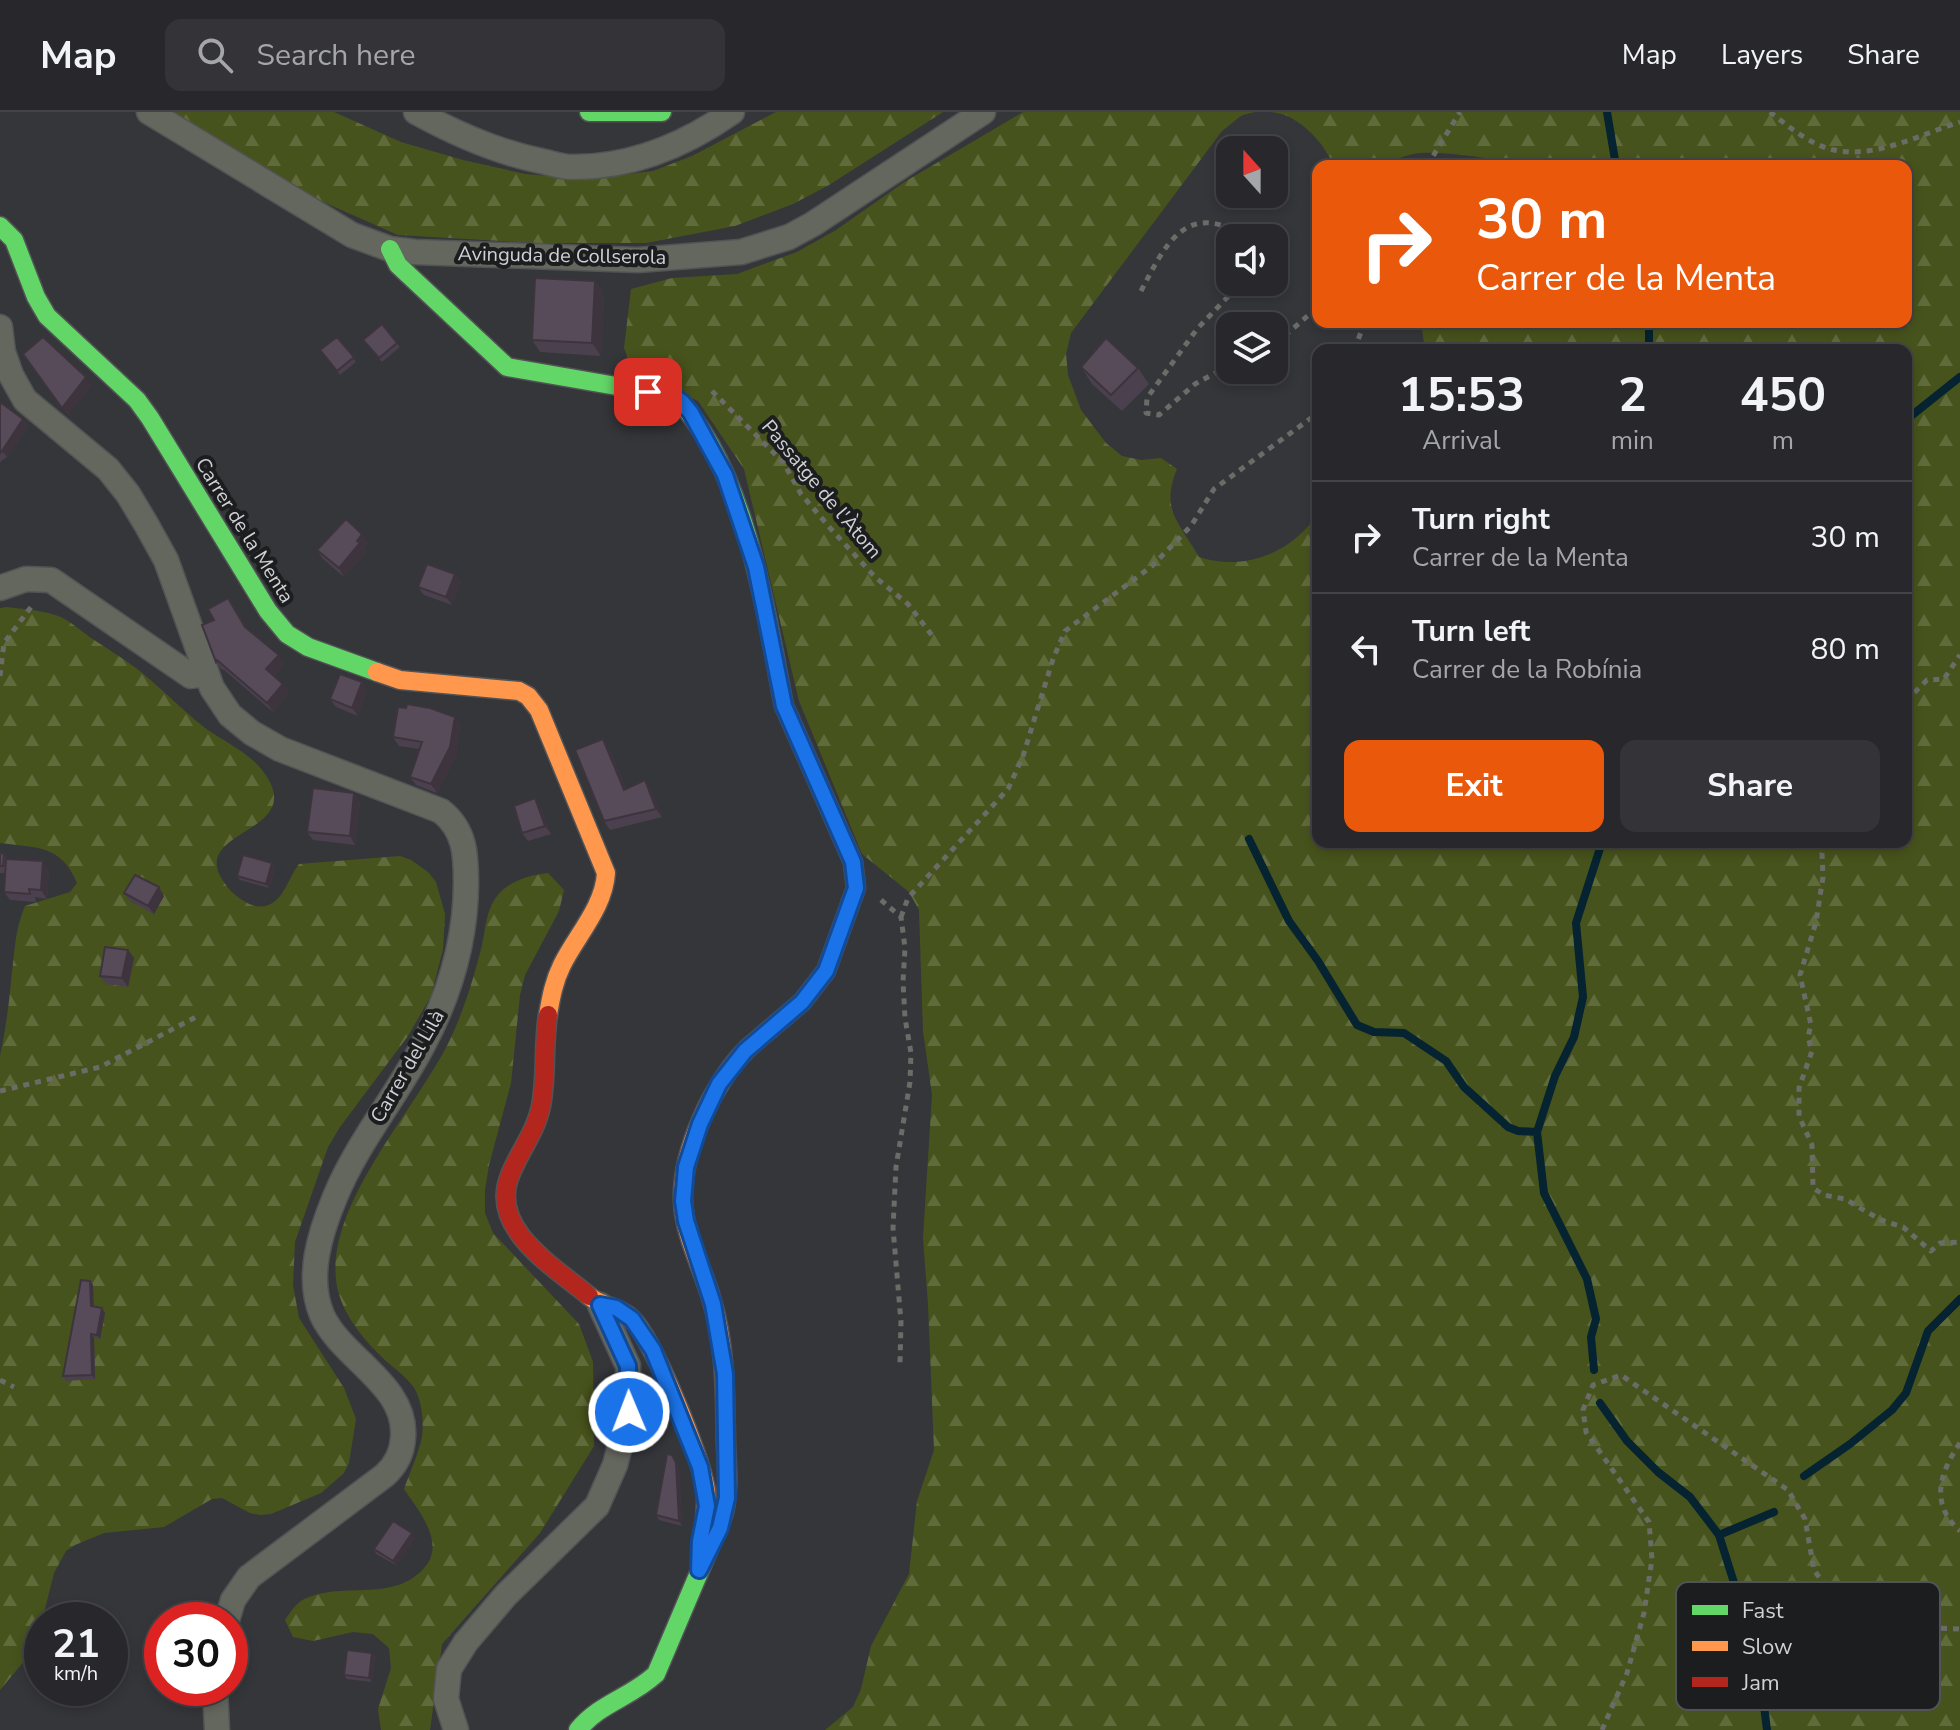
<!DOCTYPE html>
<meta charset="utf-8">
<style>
:root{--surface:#28282c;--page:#343438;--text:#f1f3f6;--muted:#a5a6a9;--line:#444448;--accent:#ea580c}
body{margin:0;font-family:"Nunito Sans",sans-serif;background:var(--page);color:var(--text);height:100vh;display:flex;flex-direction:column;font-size:30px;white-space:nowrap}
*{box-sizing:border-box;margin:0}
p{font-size:26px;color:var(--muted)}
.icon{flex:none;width:44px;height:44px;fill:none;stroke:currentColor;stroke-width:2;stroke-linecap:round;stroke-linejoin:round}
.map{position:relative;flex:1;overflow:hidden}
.sheet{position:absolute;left:1312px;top:232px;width:600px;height:504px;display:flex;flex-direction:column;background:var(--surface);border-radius:16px;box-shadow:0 4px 12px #0003,0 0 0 2px var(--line)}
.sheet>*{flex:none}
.hud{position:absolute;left:1312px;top:48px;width:600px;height:168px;border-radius:16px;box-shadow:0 4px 12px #0003,0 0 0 2px var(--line);background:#ea580c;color:#fff;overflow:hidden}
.needle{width:52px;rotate:339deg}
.buttons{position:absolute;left:1216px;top:24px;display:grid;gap:16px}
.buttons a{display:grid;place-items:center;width:72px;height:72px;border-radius:16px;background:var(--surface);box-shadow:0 4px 12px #0003,0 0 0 2px var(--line);font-size:40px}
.speed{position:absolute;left:24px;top:1490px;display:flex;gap:16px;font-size:40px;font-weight:700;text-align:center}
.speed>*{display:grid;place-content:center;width:104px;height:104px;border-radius:50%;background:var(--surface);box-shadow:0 4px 12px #0003,0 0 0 2px var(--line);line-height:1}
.speed small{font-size:20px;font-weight:400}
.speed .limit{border:12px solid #d22;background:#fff;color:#111}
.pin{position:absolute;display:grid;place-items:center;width:68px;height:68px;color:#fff;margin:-34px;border-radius:16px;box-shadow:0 4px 12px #0006}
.me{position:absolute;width:88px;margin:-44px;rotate:359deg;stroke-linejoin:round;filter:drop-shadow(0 0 6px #0008)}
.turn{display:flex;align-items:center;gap:28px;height:168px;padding:0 32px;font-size:36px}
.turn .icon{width:104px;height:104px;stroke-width:2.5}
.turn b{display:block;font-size:56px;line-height:68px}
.eta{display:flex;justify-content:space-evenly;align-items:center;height:136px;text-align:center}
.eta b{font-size:48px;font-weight:700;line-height:56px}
.action{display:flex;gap:16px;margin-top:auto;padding:16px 32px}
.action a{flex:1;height:92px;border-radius:16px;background:var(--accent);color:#fff;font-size:32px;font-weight:700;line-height:92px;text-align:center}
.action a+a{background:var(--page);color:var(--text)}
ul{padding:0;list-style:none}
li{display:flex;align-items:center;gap:24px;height:112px;padding:0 32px;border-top:2px solid var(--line)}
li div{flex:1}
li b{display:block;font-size:30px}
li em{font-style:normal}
header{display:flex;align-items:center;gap:48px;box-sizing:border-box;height:112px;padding:0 40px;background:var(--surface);border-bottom:2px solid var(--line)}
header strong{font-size:38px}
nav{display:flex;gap:44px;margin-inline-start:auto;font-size:28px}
.search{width:560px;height:72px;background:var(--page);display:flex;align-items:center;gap:20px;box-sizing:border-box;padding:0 28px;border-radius:16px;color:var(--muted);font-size:30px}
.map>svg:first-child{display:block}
.forest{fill:url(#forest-firs)}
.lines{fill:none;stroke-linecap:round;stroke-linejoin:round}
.stream{stroke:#052330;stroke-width:8}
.street-casing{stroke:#525355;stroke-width:27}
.fast-casing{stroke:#525355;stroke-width:21}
.slow-casing{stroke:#525355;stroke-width:21}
.jam-casing{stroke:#525355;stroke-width:21}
.path{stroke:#6b6c68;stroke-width:5;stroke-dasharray:6 6;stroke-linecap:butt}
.street{stroke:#64675e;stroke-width:24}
.fast{stroke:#63d668;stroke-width:18}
.slow{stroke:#ff974d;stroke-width:18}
.jam{stroke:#b3261e;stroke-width:18}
.wall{fill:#4b404d}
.shaded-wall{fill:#3d343e}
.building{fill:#574b59;stroke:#3d343e;stroke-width:2}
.route-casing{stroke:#114b97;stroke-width:20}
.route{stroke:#1a73e8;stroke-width:14}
.labels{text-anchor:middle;stroke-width:8;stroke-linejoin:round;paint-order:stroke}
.street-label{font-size:20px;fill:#d0d1d5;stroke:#1c1d1f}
.key{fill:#1c1d1f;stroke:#525356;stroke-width:2}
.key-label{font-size:22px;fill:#d0d1d5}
</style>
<header>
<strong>Map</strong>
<div class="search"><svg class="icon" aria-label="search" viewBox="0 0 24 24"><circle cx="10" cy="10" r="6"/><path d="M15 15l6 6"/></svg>Search here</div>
<nav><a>Map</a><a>Layers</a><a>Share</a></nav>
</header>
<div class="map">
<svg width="1960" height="1618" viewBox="0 0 1960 1618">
<defs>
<pattern id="forest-firs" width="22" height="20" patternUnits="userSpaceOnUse" patternTransform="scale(2)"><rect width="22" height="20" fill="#47531c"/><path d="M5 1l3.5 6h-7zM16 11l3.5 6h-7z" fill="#606b3c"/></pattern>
</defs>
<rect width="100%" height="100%" fill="#35363a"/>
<path class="forest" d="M164,0H334L401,30L463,48L525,62L590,67L653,59L692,44L776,0H943L829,73L793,92L735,114L646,131H536L398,123L267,65Z
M1023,0H1255L1242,3L1222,19L1071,221L1066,242L1068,263L1081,298L1106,331L1122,344L1141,348L1161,346L1177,357C1160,398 1179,410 1199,445C1243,460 1293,441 1318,401V730H1906V238H1425L1421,210H1906V54H1521C1504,47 1431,37 1413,42C1389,48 1367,60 1342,54C1331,52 1327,40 1321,32C1308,16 1292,2 1271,0H1960V1618H825L853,1595L861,1577L871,1534L909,1462L917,1389L934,1338L928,1192L923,1126L932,983L923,919L919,798L909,780L862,742L799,589L744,357L698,289L646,266L631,254L624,236L631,177L672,166L737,162L797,140L836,118L906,69Z
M7,495C22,497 40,498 55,503C67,506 80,518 91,526C106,536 121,545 136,556C160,575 181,597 205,616C226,631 253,642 267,665C304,723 183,718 226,773C231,781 246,792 255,794C282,799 287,767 299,752L400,744L411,748L428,760L436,770L445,802L443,837L431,884L408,924L340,1015L328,1035L295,1130L293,1173L299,1206L344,1276L356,1307L349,1351L344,1361L321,1381L271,1402L260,1403L250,1401L222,1386L212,1387L164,1415L104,1421L75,1433L66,1439L54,1461L35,1536L0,1578V944C5,920 9,894 11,869C15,840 14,821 25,794L70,780L77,771C61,732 36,736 0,731V496Z
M548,761L564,778L559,799L525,863L520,883L511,971L489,1053L485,1078V1101L493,1121L579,1212L593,1250L594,1334L540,1421L442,1532L430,1618H381L378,1597L391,1556L389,1536L373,1522L353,1520L313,1529L293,1525L285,1508C289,1502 295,1493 301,1489C340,1467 393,1493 425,1455C446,1430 418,1398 404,1377C410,1360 418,1343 422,1325C424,1310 422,1285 412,1273C405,1264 394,1256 385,1248C366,1230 345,1206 338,1179C318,1096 423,992 454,919C466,891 475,862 482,833C485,819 486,804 492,792C504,770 525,764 548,761Z"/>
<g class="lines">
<path class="stream" d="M1607,0L1616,54
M1649,210V238
M1906,308L1960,265
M1249,727L1289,809L1318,849L1357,913L1374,920L1404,921L1446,949L1464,975L1508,1015L1518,1019L1537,1020
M1594,1258L1591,1225L1596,1207L1587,1167L1544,1081L1537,1020L1555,964L1574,925L1583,885L1576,811L1602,730
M1600,1291L1627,1329L1658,1360L1690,1385L1719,1423L1758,1547L1767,1618
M1804,1364L1850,1332L1892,1298L1906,1281L1928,1219L1960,1187
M1719,1423L1774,1400"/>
<defs>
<path id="street" d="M149,0L352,123L390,137L415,140L638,148L741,140L789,125L813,112L983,0
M416,0C456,22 496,40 541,49C551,51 561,55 571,55C630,56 685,33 732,0
M0,215L3,240L11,263L25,288L108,357L128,382L146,412L166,448L212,576L230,603L252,621L280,637L441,699C465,718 466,742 466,770C466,828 450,882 423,933C396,985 357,1031 335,1085C320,1121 306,1165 322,1203C342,1247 408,1273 403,1326C402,1342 396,1353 385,1363L249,1465L233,1488L227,1508
M0,476L26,467L51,468L191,564L205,562
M215,1576L217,1618
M456,1618L446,1587L449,1557L466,1530L506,1483L597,1394L615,1353L629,1300L628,1254L600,1193"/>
<path id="fast" d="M589,0H662
M0,114L14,128L36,185L47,204L137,288L150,306L268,499L287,522L308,535L377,560
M390,137L398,153L507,255L674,284C746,356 765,498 784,594L789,605
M578,1618C600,1591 630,1586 656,1562L715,1423"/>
<path id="slow" d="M377,560L400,568L519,579L528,584L539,598L606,761C604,795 577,823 562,853C554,869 551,885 548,903
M589,1184C602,1195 620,1195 632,1207C654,1229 702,1347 706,1379C707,1389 705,1400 705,1410
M715,1423C718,1415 722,1408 724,1400C729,1379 727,1355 726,1333C725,1285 726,1235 712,1189C703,1157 684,1123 683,1089C681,1039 713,971 748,936"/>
<path id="jam" d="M548,903C543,933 547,964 541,994C536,1020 518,1041 509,1066C490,1118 556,1156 589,1184
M748,936L802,890L826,859L856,776L853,750L789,605"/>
</defs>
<use href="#street" class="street-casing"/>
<use href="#fast" class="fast-casing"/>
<use href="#slow" class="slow-casing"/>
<use href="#jam" class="jam-casing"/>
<path class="path" d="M1770,0C1788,14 1810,33 1834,38C1876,47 1921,22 1960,10
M1427,54L1460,0
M1141,179C1164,135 1185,89 1240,122L1242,126
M1274,229L1289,220L1318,195
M1354,238L1365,210
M1230,253L1195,272L1159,303L1146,301L1147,286L1197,217L1242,170
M712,279L783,350L801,382L831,417L875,465L908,492L934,526
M0,564L4,531L34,491
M1906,589L1927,568L1944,567L1960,543
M1827,730L1822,741L1823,765L1816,810L1800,863L1811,913L1808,925L1812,939L1799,976V1004L1812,1033L1813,1076L1824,1083L1845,1087L1881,1108L1903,1115L1931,1139L1940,1131L1960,1130
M881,788L901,805L905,836L903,870L905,906L911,941L910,970L896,1055L893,1116L901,1210L900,1251
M901,805L908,786L1008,677L1023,644L1053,547L1065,519L1152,454L1191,414L1214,377L1318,301
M0,979L100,955L196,905
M0,1268L14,1275
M1960,1331C1940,1360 1929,1392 1960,1419
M1602,1618L1627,1561L1644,1501L1652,1447L1649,1410L1586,1320L1583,1298L1593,1273L1621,1263L1788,1378L1805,1407L1814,1458L1829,1479L1879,1509L1906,1515L1960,1517"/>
<use href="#street" class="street"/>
<use href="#fast" class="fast"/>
<use href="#slow" class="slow"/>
<use href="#jam" class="jam"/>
</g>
<path class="wall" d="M595,169L604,181L601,244L540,240L532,228Z
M382,212L400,235L382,250L363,228Z
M337,225L356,250L340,263L320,238Z
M1081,255L1138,256L1149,272L1122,299L1092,272Z
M0,290L23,307L28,314L7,345L0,350Z
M368,431L363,436L366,440L344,465L323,447L317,438Z
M455,462L461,470L452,493L424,483L418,475Z
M234,494L247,517L284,551L274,564L283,572L289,580L273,600L223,557L222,558L216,550L214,508Z
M362,570L367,579L358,604L336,595L330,587Z
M455,605L460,614L456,644L437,681L416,673L410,665L420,637L399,634L393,625Z
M603,627L609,635L626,677H651L662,705L610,718L604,709Z
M360,689L355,733L313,728L307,720Z
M541,695L551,722L528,729L522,721Z
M0,741L8,747L49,758L47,787L35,785L36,790L10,788L4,780L5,761H0Z
M272,751L275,755L269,776L240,768L237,764Z
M124,781L164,784L154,802L130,789Z
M134,846L128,875L106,872L100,864Z
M90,1169L93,1173V1195L102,1196L105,1201L100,1227L94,1226L95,1267L66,1269L63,1264Z
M675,1347L679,1356L682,1414L659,1408L656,1403Z
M415,1426L396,1453L376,1442L374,1437Z
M372,1541L375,1545L372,1570L347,1567L344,1563Z"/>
<path class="shaded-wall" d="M595,169L604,181L601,244L592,231Z
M86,265L92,273L68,304L62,296Z
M23,307L28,314L7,345L2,339Z
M362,422L368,431L363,436L366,440L344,465L339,456Z
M455,462L461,470L452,493L446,485Z
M279,543L284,551L272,566L266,557Z
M362,570L367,579L358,604L352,596Z
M283,572L289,580L273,600L267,591Z
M455,605L460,614L456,644L437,681L431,672Z
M603,627L609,635L630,687L624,678Z
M645,668L651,677L662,705L656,697Z
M354,681L360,689L355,733L350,724Z
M535,686L541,695L551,722L545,714Z
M43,749L49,758L47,787L41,778Z
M272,751L275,755L269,776L266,772Z
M159,775L164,784L154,802L148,794Z
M128,838L134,846L128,875L122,866Z
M90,1169L93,1173L94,1198L91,1194Z
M102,1196L105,1201L100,1227L97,1223Z
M91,1222L94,1226L95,1267L92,1263Z
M672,1343L679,1356L682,1414L679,1409Z
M412,1421L415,1426L396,1453L393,1449Z
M372,1541L375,1545L372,1570L369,1566Z"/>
<path class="building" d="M1796,50L1804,54H1793Z
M535,166L595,169L592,231L532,228Z
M382,212L397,231L379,246L363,228Z
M43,225L86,265L62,296L23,242Z
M337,225L354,245L337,259L320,238Z
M1106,226L1138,256L1111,283L1081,255Z
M0,290L23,307L2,339L0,341Z
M346,407L362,422L357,429L360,431L339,456L317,438Z
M427,452L455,462L446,485L418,475Z
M228,486L245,515L279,543L266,557L283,572L267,591L217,548L216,550L202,513L214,508L208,497Z
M340,562L362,570L352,596L330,587Z
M407,592L430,596L455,605L450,635L431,672L410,665L422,630L393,625L398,595L406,596Z
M603,627L624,678L645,668L656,697L604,709L575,638Z
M313,676L354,681L350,724L307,720Z
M535,686L545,714L522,721L514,694Z
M0,741L4,742L3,754H0Z
M243,743L272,751L266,772L237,764Z
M6,747L43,749L41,778L29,777L30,782L4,780Z
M135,763L159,775L148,794L124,781Z
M105,835L128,838L122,866L100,864Z
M81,1168L90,1169L91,1194L102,1196L97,1223L91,1222L92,1263L63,1264Z
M667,1342L672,1343L676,1351L679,1409L656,1403Z
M393,1409L412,1421L393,1449L374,1437Z
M347,1538L372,1541L369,1566L344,1563Z"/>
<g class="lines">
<defs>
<path id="route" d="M629,1300L628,1254L600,1193L616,1196L632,1207L653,1238L700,1355L707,1394L700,1429L699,1458L720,1416L727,1386L725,1262L713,1192L686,1109L683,1089L686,1055L700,1012L719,972L745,939L802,890L826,859L856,776L853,750L784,594L756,455L725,363L691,301L682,290L674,284L648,280"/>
</defs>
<use href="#route" class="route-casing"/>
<use href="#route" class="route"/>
</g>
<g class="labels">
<g class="street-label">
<text transform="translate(562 143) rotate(1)" y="7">Avinguda de Collserola</text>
<text transform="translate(822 377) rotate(50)" y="7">Passatge de l'Àtom</text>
<text transform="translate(245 418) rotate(58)" y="7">Carrer de la Menta</text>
<text transform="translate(407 954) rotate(-60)" y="7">Carrer del Lilà</text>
</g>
</g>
<rect x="1676" y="1470" width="264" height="128" rx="12" class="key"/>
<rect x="1692" y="1493" width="36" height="10" fill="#63d668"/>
<rect x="1692" y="1529" width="36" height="10" fill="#ff974d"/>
<rect x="1692" y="1565" width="36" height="10" fill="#b3261e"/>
<g class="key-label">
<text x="1742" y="1506">Fast</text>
<text x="1742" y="1542">Slow</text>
<text x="1742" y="1578">Jam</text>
</g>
</svg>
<div class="buttons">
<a><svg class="needle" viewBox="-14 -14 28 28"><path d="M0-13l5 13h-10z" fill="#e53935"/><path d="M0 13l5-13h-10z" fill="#a5a6a9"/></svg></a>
<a><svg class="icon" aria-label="sound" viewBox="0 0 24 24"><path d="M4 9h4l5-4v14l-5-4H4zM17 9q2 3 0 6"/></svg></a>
<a><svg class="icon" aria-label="layers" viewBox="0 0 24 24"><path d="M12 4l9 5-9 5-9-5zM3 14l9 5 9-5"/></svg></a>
</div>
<div class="speed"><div>21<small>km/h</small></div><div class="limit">30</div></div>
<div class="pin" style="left:648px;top:280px;background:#d93025"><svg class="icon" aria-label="arrive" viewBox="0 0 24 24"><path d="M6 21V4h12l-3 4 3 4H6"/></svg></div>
<svg class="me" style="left:629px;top:1300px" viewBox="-20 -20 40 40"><circle r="17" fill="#1a73e8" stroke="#fff" stroke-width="3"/><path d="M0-11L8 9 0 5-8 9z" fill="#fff"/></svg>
<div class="hud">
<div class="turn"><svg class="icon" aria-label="right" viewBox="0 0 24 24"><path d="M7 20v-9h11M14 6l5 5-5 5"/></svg><div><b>30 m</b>Carrer de la Menta</div></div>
</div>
<section class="sheet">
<div class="eta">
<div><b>15:53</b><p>Arrival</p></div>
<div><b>2</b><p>min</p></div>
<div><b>450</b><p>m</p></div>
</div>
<ul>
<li><svg class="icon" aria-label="right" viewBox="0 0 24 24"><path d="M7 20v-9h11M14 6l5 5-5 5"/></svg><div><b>Turn right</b><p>Carrer de la Menta</p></div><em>30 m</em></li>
<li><svg class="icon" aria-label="left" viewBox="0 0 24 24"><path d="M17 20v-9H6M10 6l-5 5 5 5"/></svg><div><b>Turn left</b><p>Carrer de la Robínia</p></div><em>80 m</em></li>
</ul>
<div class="action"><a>Exit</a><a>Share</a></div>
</section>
</div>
